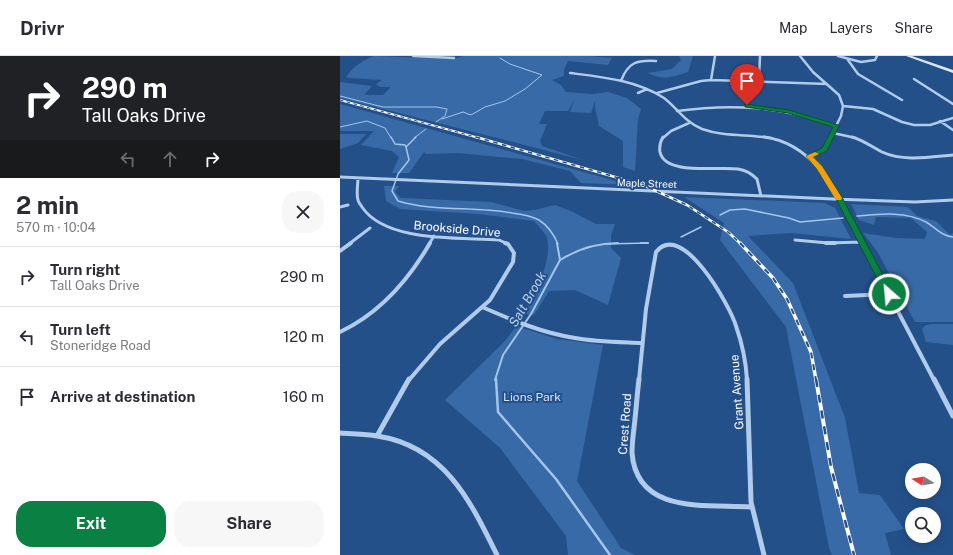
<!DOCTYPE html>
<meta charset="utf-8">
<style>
:root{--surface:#fff;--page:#f7f7f7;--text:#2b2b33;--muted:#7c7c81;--line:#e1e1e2;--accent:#0b8043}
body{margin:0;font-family:"Public Sans",sans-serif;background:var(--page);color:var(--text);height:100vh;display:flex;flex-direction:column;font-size:15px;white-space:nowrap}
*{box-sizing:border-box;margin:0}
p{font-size:13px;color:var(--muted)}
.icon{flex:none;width:22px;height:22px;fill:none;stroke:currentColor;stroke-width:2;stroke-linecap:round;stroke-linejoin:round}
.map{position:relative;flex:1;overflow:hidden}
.side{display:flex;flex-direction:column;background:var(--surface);width:340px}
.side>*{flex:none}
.guide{background:#202124;color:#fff;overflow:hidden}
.needle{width:26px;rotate:281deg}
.buttons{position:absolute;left:565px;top:407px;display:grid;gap:8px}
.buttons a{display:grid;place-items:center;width:36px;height:36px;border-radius:50%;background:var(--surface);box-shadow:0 2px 10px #0003;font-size:20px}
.pin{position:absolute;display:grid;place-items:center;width:34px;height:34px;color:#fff;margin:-41px -17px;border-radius:50% 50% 50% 0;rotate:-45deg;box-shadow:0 0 4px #0007}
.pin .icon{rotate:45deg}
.me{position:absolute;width:44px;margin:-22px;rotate:333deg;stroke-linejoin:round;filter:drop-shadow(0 0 3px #0008)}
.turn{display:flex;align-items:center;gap:14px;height:84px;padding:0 16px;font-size:18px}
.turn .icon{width:52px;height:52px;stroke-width:2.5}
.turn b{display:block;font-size:28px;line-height:34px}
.lanes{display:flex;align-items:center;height:38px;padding:0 16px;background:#0003;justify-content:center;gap:20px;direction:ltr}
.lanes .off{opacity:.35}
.round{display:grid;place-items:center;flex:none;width:42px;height:42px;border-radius:16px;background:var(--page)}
.overview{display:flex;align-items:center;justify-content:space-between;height:68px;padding:0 16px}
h1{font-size:24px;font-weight:700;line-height:30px}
.cta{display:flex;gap:8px;margin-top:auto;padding:8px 16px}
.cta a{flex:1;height:46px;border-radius:16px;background:var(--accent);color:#fff;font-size:16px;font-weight:700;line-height:46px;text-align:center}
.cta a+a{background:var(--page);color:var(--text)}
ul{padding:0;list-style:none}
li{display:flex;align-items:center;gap:12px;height:60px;padding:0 16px;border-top:1px solid var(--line)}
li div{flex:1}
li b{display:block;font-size:15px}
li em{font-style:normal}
header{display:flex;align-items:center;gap:24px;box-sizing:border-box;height:56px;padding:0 20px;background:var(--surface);border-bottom:1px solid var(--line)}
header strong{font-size:19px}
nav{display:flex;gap:22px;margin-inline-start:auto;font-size:14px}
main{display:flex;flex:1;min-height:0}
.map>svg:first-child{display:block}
.green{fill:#386aa7}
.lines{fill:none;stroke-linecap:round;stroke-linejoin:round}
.stream-far3{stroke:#a5c5eb;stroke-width:1}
.stream-far2{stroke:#a5c5eb;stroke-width:1.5}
.stream-far1{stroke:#a5c5eb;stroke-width:2}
.stream{stroke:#a5c5eb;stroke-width:2.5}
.street-far3{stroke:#b1cbea;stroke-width:2.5}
.street-far2{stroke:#b1cbea;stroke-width:3}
.street-far1{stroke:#b1cbea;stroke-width:4}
.street{stroke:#b1cbea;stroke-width:5}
.secondary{fill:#dce8f8;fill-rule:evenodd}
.rail-far3-casing{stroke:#fff;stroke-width:2}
.rail-far2-casing{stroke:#fff;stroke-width:2.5}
.rail-far1-casing{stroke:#fff;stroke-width:3.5}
.rail-casing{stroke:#fff;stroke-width:4}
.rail-far3{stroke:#24508a;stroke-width:1;stroke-dasharray:3.5;stroke-linecap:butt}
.rail-far2{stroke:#24508a;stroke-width:1.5;stroke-dasharray:4.5;stroke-linecap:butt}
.rail-far1{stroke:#24508a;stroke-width:2;stroke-dasharray:6;stroke-linecap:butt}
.rail{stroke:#24508a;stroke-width:2.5;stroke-dasharray:8;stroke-linecap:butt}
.route{fill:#0b8043;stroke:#07532c}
.slow{fill:#f59e0b}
.labels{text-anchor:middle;stroke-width:4;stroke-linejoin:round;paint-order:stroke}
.far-street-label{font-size:10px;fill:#fff;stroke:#24508a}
.street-label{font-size:12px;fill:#fff;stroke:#24508a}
.park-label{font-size:12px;fill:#d6e5f8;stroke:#24508a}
.water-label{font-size:13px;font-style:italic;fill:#bdd5f1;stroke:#24508a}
</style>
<header>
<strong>Drivr</strong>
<nav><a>Map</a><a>Layers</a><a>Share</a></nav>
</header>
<main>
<section class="side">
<div class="guide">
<div class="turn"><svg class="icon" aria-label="right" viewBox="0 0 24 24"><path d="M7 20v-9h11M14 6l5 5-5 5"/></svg><div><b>290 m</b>Tall Oaks Drive</div></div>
<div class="lanes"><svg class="icon off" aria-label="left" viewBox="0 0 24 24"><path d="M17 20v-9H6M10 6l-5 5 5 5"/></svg><svg class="icon off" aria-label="ahead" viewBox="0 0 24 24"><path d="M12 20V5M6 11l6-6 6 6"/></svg><svg class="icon" aria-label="right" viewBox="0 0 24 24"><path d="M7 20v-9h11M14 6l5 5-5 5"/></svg></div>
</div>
<div class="overview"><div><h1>2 min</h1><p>570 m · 10:04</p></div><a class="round"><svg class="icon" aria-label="close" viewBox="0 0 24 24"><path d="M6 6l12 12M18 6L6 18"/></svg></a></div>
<ul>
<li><svg class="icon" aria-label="right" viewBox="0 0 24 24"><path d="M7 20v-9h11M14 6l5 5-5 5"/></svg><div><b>Turn right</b><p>Tall Oaks Drive</p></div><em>290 m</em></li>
<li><svg class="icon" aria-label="left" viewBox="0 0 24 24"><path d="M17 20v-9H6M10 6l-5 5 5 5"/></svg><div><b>Turn left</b><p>Stoneridge Road</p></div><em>120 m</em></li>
<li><svg class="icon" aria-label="arrive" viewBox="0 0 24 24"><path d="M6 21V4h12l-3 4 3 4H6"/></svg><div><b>Arrive at destination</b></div><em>160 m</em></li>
</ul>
<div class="cta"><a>Exit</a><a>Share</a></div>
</section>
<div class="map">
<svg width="613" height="499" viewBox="0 0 613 499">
<rect width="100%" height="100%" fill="#24508a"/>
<path class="green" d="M34,0L113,3L124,0H248L272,2L268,9L228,5L224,14V20L212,24L221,29L226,36L252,38L268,36L287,42L301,53L298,63L295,115L283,111V85L259,70L255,51V45L251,57L230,56L234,45L228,55H205L199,68H207L200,85L202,90L243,104L0,42V26L32,30L24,39H43L51,31H40L36,28L42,24L10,22L6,21C13,11 23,4 34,0Z
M339,0H353L348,16C333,21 323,25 308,17L332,13L341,4Z
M0,48L290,129L241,127L230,115L182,103L118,97L86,98L84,96L69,117H52L59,101L52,95L21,89L34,75H0Z
M0,78H26L18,87L0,93Z
M44,130H59L55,136L61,142L151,146L184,155L195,154L215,149L233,156L256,168H275L271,179V192L281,202L268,249L235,234L209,235L194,259L183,258C194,239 213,205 207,182C205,177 198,170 194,165L138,158L60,153L46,145Z
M344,141L485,147L495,152L511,183L450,177L408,180L453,227L505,362L519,437L540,439L564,473L545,477L551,499H492L489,492L446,271L380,184L384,167Z
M511,148L568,151L577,160L596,165L610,179L613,177V266H575L537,195L523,177L556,182L585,183L587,176L571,162L536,161L534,169L519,164Z
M592,268H613V289L586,286L582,273L586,269Z
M176,270L217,283L263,289L237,425L281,492L295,499H228L226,480L160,392L105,344L166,284Z"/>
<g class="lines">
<path class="stream-far3" d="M0,40L43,51H97L107,53L105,60L96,66
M102,63L123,56L131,59L145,51L165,45L185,33L202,19L170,8L160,2
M0,71L27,65L45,72L51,82
M74,82L86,73"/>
<path class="stream-far2" d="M51,81L55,88L65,89L66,91
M76,81L66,91L69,104L58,118L52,135L58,145C95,156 134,150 172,157C180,158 191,160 199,164C207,169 214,179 218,188
M380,159L390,154L405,153L449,162L460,166L503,162
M517,160C540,158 565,155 586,166C595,171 601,180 613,181
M341,181L361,171
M265,188L308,187"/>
<path class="stream-far1" d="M301,187H308
M220,204C238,193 257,187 278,187
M155,324L163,299L191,258L220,204L217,187"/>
<path class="stream" d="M156,323L158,356L216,423L270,499"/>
<path class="street-far3" d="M73,0L114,2
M460,0L473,16L499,39L503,50L501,60L490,82
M498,0L521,6L535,4L537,0
M508,4L518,18L562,44
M230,17C262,21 296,24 324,42C337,52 345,66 362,73C384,81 408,78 431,82
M574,23L613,48
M371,24L375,0
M281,25C288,6 297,4 316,5
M419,25L420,0
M298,37L307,33
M317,37L361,25L371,24L487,28
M503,50L533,53L562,66L574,69H590L613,62
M337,55C394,47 442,51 496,70
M600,65L613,74
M493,77L516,82
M323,82L331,75L349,67"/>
<path class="street-far2" d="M323,81C320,86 319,90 320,96C325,120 379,110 398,113C405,114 412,118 417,123L421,140
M424,81C479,88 500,145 523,188
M512,81C523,84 532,91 542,96C564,106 590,101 613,99
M469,100L485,93L491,81
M0,121L493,143L575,146L613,144
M18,122C18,129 16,137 18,144C18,146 21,149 22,151C46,187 121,181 159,184L168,188
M0,151L8,149
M455,184L488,187L522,186
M9,188L30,172
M89,188L94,180"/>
<path class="street-far1" d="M486,187H495
M522,187L594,324
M0,195L11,187
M505,240L549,238
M142,251C172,264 202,277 235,282C257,286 280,286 302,287
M0,276C40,257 68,225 90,187
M69,324L100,288L150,244L173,206L174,197L168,188L165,187
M299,324L306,253L316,196C342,163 390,250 396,270C402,287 406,306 407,324"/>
<path class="street" d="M299,323C297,339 296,356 294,372C293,380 292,389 292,397C297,459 366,448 411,451
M407,323L411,446L424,499
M594,323L613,360
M0,377C12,378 25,378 37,380C104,390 130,444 157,499
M37,380L69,323"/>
<path class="secondary" d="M566,0H572L613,14V17Z"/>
<defs>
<path id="rail-far3" d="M0,44L139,82"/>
<path id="rail-far2" d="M136,81L303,129L347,149L388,176L401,188"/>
<path id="rail-far1" d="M400,187L433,222L447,243L471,296L476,324"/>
<path id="rail" d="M476,323L491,411L514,499"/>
</defs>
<use href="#rail-far3" class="rail-far3-casing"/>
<use href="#rail-far2" class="rail-far2-casing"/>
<use href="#rail-far1" class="rail-far1-casing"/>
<use href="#rail" class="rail-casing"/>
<use href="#rail-far3" class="rail-far3"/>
<use href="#rail-far2" class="rail-far2"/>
<use href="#rail-far1" class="rail-far1"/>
<use href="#rail" class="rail"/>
</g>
<path class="route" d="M405,48L449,54L498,69L499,70L487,95L473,101L482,110L503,143L553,238L552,240H546L496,143L477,113L466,100L482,92L493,71L448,57L405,51Z"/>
<path class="slow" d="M475,96L479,98L473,101L482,110L502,142L501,144H496L477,113L466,100Z"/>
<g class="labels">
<g class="far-street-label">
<text transform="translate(307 127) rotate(2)" y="4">Maple Street</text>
</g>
<g class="street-label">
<text transform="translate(117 173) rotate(5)" y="4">Brookside Drive</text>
<text transform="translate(397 336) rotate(-94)" y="4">Grant Avenue</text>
<text transform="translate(285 368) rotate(-86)" y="4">Crest Road</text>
</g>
<g class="park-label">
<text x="192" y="345">Lions Park</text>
</g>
<g class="water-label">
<text transform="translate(187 243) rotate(-60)" y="5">Salt Brook</text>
</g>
</g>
</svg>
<div class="buttons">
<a><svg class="needle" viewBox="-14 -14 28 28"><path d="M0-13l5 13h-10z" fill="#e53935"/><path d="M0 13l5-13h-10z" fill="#7c7c81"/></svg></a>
<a><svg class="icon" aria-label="search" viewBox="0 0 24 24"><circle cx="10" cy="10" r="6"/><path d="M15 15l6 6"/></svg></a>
</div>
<div class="pin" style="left:407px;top:49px;background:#d93025"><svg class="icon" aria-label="arrive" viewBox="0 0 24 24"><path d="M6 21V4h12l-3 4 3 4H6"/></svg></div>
<svg class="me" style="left:549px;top:238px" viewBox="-20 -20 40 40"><circle r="17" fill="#0b8043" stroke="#fff" stroke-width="3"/><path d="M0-11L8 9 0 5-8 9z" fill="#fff"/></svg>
</div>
</main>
